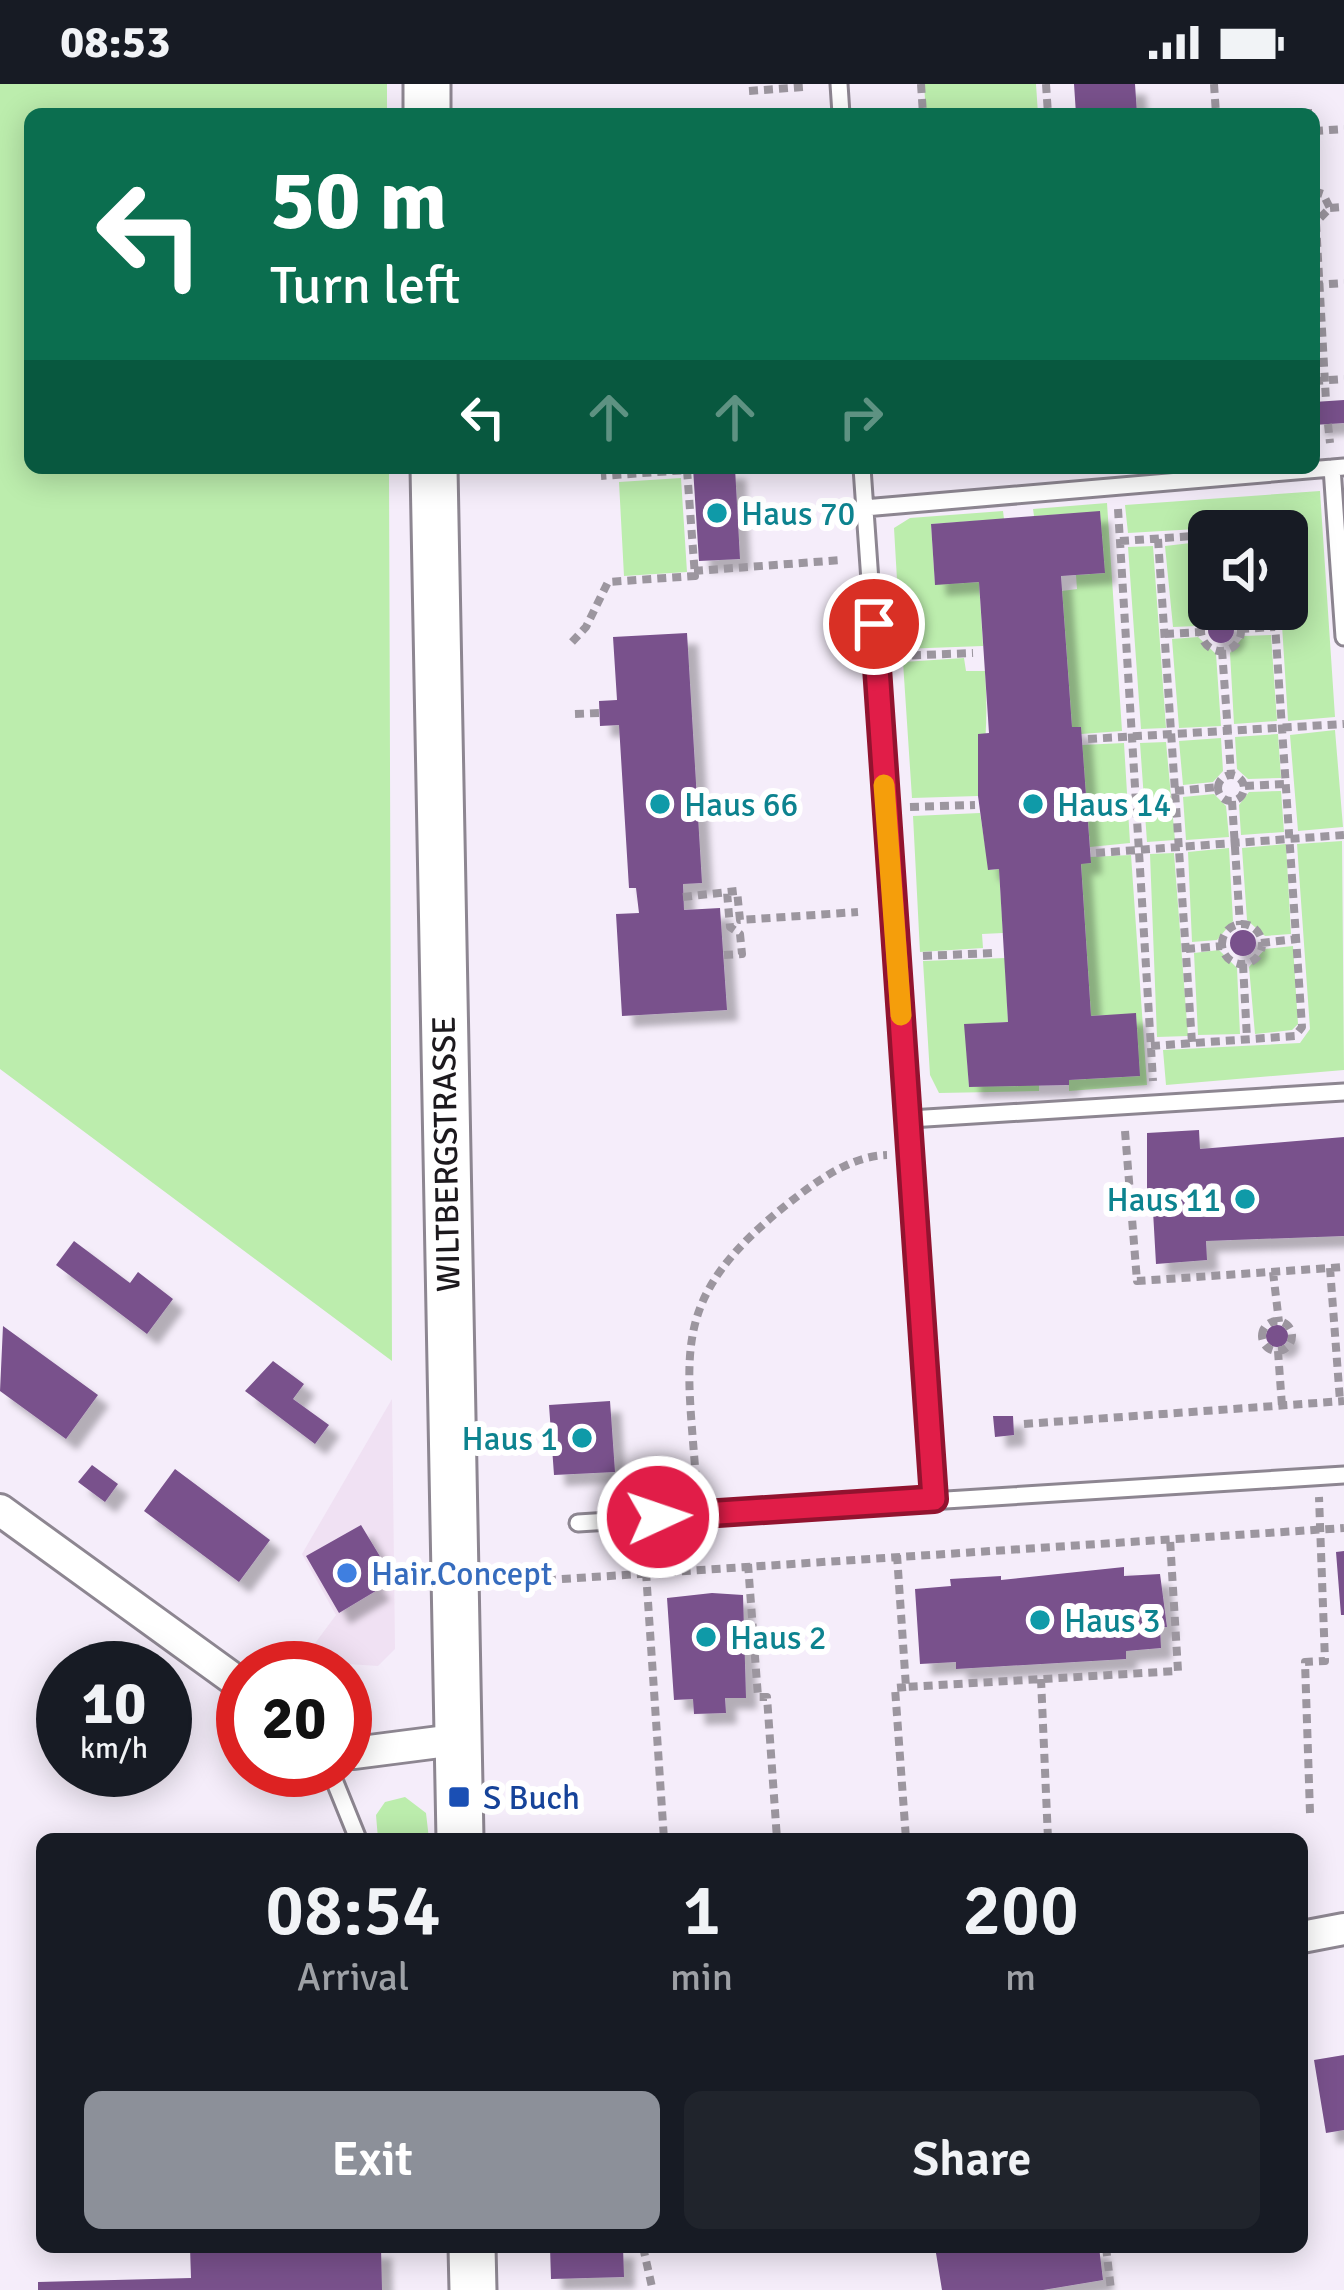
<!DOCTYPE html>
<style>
:root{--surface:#171b24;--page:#20242c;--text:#f1f3f6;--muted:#9ea1a6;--accent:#8c9099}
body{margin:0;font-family:Signika,sans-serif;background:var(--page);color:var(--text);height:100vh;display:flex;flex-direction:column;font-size:45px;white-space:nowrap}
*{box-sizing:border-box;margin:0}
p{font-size:39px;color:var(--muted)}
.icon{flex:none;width:66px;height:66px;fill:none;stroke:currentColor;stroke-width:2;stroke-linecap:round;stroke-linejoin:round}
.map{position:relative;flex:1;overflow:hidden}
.sheet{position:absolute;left:36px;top:1749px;width:1272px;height:420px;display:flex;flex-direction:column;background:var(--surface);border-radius:18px;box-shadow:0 6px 30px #0003}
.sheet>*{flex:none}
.top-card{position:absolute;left:24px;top:24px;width:1296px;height:366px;border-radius:18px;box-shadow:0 6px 30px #0003;background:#0b6e4f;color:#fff;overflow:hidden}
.controls{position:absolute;left:1188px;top:426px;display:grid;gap:24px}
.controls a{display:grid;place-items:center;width:120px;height:120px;border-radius:18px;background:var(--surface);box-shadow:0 6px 30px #0003;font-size:60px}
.speed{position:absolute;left:36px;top:1557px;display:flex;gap:24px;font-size:60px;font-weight:700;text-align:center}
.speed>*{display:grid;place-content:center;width:156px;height:156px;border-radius:50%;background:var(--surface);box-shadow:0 6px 30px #0003;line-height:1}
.speed small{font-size:30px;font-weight:400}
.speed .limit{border:18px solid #d22;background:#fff;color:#111}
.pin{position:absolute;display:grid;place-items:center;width:102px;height:102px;color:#fff;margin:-51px;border:6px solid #fff;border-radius:50%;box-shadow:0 3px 12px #0007}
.me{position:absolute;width:132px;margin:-66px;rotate:87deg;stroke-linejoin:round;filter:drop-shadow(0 0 9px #0008)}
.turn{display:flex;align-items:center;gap:42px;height:252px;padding:0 48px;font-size:54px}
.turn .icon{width:156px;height:156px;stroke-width:2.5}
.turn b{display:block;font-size:84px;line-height:102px}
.lanes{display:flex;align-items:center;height:114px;padding:0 48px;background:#0003;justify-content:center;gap:60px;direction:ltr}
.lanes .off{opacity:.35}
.eta{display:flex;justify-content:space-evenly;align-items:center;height:204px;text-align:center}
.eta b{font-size:72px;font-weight:600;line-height:84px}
.action{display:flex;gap:24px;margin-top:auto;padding:24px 48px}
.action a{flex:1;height:138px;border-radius:18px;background:var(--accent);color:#fff;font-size:48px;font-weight:600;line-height:138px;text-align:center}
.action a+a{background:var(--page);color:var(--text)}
.status{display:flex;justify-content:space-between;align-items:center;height:84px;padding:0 60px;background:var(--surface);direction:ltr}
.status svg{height:33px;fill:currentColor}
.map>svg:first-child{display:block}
.commercial{fill:#f0e1f3}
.green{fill:#bcedad}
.building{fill:#79518c;filter:url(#shadow)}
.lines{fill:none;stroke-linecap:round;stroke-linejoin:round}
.service-casing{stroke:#8d8691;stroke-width:21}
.minor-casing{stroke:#8d8691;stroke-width:36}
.secondary-casing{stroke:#8d8691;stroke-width:51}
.path{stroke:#9c969f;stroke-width:8;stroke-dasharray:9 6;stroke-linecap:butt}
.service{stroke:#fff;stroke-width:15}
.minor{stroke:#fff;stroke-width:30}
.secondary{stroke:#fff;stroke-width:45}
.route-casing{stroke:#92132f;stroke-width:30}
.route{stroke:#e11d48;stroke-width:21}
.slow{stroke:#f59e0b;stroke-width:21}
.culture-dot{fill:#0f9aa8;stroke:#fff;stroke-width:4.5}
.shop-dot{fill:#3f7fe0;stroke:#fff;stroke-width:4.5}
.transit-dot{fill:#1a4fb4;stroke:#fff;stroke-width:4.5}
.labels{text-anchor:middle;stroke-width:12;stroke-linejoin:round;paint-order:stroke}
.culture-label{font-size:33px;fill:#0d838f;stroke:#fff;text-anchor:start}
.street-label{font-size:33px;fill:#1c191d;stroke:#fff}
.shop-label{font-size:33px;fill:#366cbe;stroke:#fff;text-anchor:start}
.transit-label{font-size:33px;fill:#164399;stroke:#fff;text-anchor:start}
</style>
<div class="status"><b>08:53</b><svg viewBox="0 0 49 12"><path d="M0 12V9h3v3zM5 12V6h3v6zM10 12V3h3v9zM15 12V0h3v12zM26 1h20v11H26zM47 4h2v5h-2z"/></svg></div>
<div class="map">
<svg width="1344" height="2206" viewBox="0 0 1344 2206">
<defs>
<filter id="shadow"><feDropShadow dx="11" dy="11" stdDeviation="3" flood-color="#0004"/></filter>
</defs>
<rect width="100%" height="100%" fill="#f5edfa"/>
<path class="commercial" d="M392,1315L395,1565L378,1582L302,1577L336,1531L302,1470Z"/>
<path class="green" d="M0,0H387V30H30V384H389L392,1277L0,985Z
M924,0H1036L1038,30H926Z
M681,394L687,488L624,492L619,398Z
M1320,407L1335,633L1288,637L1281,525H1287V447L1265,441L1128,449L1125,421Z
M1107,419L1122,647L1081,650L1072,643L1062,507L1077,505L1076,491L1104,489L1100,428L1034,432L1033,425Z
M1003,427L1004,435L931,440L935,500L979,498L983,562L901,565L894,444L910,434Z
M1208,457L1209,521L1197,542L1173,543L1165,462Z
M1153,462L1166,644L1141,645L1128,463Z
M1271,551L1277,637L1234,640L1230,569L1244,552Z
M1198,553L1216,570L1221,642L1179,644L1172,555Z
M964,574L966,587H985C988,631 986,672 978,712L912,714L903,578Z
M1335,646L1343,743L1298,747L1290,651Z
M1278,650L1281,694L1248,695L1237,685L1235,653Z
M1221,654L1223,687L1213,698L1183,701L1179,657Z
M1166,658L1175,756L1147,758L1140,659Z
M1124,659L1130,759L1090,763L1082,661Z
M1281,707L1284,748L1241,751L1239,721L1249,708Z
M1214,710L1226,722L1229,753L1186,756L1183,713Z
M980,729L989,786L999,785L1003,849L982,850L983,864L920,868L913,732Z
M1342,757L1344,986L1166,1001L1163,966L1300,959L1310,945L1297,760Z
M1286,760L1291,850L1265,852L1247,836L1242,764Z
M1229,764L1233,837L1217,856L1192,858L1188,768Z
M1174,769L1188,952L1157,953L1150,770Z
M1131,771L1147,1001L1069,1007V996L1139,992L1136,930L1091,932L1081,780L1090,773Z
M1293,862L1298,940L1292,946L1255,950L1249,883L1265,865Z
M1219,866L1237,884L1240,950L1198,951L1194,869Z
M1005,874L1008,938L965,941L969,1003L1039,998V1007L939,1009L930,991L923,877Z
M405,1713L426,1729L429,1755H378L376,1731L385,1718Z"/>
<path class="building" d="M1074,0H1135L1137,30H1076Z
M1344,316V339L1314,341V318Z
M693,384H735L740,475L699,477Z
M1100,427L1105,489L1061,492L1072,643H1081L1091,779L1081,780L1091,932L1136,929L1140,992L1069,996V1001L969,1003L964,940L1008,938L999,785L988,786L978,712V650L989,649L979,498L935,501L931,440Z
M1208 546a13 13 0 1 1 26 0a13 13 0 1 1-26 0Z
M687,549L702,799L683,800L684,826L720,824L727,926L622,932L616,830L639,829L636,804H629L619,641L600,642L599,617L617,616L613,553Z
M1230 859a13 13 0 1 1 26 0a13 13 0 1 1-26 0Z
M1199,1046L1200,1065L1344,1053V1152L1206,1157L1207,1176L1156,1180L1153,1127H1147V1049Z
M74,1157L130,1199L138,1188L173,1215L147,1250L56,1181Z
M1266 1252a11 11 0 1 1 22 0a11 11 0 1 1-22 0Z
M3,1242L98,1311L66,1355L0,1307Z
M273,1277L304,1300L293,1315L329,1341L315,1360L245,1307Z
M610,1317L615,1388L554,1391L549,1321Z
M993,1332H1013L1014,1351L995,1353Z
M92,1381L118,1400L105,1418L78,1398Z
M175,1385L270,1456L239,1498L144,1427Z
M361,1441L387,1484L371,1494L379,1505L339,1529L306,1472Z
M1344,1467V1531H1341L1336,1468Z
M1124,1483V1492L1160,1490L1167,1543H1160L1161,1564L1126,1567V1575L956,1585V1578L920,1580L915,1505L951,1502L950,1495L1001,1492V1496Z
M712,1509L743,1511L746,1614H725L726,1629L694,1630L693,1615L674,1616L667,1514Z
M1344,1971V2046L1326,2049L1314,1976Z
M190,2163H381L382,2206H38V2198L191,2194Z
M550,2163H623L624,2193L551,2195Z
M935,2163H1099L1103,2196L1043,2206H942Z"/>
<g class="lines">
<defs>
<path id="service" d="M839,0L841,30
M862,384L935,1415
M1332,384L1344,553
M864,424L1344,383
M910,1035L1344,1008
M578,1439L1344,1391
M330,1686L358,1755"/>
<path id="minor" d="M0,1426L243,1602
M345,1665L354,1669L455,1656
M1302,1853L1344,1845"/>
<path id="secondary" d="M427,0V30
M434,384L460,1755
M472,2163L473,2206"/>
</defs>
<use href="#service" class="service-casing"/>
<use href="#minor" class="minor-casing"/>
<use href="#secondary" class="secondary-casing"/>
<path class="path" d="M921,0L923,30
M1046,0L1048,30
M1214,0L1216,30
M749,7L803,3
M1308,25V30
M1314,47L1344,45
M1314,107L1323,110L1330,124L1315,139
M1330,124L1344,123
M1316,139L1326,317
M1314,201L1344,199
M1314,297L1344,295
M1328,340L1330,359
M1118,425L1153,997
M1158,455L1192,959
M1120,457L1209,451
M694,487L842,476
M1201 547a20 20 0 1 1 40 0a20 20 0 1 1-40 0Z
M1240,545L1275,543
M1165,550L1201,548
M572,558L586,543L608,498L695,492L687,386L601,392
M1222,566L1231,690
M897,572L973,569
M575,630L599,629
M1088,655L1344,640
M1218 704a13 13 0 1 1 26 0a13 13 0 1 1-26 0Z
M1245,702L1285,700
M1175,707L1218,703
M1232,717L1240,841
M910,723L975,721
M1096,769L1344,751
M683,813L737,807L740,836L858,828
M1222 860a20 20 0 1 1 40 0a20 20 0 1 1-40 0Z
M1261,859L1297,855
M1186,865L1222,862
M724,871L742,870L740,850L730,843L727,808
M923,872L993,869
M1243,880L1247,955
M1151,962L1295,952L1302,943L1274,525
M1125,1047L1137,1197L1344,1183
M1330,1184L1340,1317
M1273,1188L1279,1238
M1262 1252a15 15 0 1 1 30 0a15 15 0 1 1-30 0Z
M1278,1267L1282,1322
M1024,1340L1344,1317
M697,1411C688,1267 665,1217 790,1118C818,1096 851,1072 887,1071
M897,1471L906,1603L1178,1587L1170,1455
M748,1480L758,1613H767L777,1755
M646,1488L664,1755
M517,1498L1344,1444
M1041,1595L1048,1755
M906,1603L895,1604L906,1755
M1310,1729L1305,1578L1325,1577L1319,1413
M643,2163L652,2203
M1106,2163L1111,2206"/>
<use href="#service" class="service"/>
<use href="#minor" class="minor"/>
<use href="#secondary" class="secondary"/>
</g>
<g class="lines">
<defs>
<path id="route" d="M658,1433L934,1415L874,540"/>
</defs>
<use href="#route" class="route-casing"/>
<use href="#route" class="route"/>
<path class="slow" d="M884,701L901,931"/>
</g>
<g class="culture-dot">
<circle cx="717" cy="429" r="12"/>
<circle cx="660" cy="720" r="12"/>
<circle cx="1033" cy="720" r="12"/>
<circle cx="1245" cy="1115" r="12"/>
<circle cx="582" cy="1354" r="12"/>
<circle cx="1040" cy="1536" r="12"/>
<circle cx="706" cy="1553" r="12"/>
</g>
<circle class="shop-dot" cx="347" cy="1489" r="12"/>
<rect class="transit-dot" x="447" y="1701" width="24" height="24" rx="6"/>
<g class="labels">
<g class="culture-label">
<text x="741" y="441">Haus 70</text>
<text x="684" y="732">Haus 66</text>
<text x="1057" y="732">Haus 14</text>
<text x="1221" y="1127" text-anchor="end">Haus 11</text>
<text x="558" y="1366" text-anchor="end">Haus 1</text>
<text x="1064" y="1548">Haus 3</text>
<text x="730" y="1565">Haus 2</text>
</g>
<g class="street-label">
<text transform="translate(445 1070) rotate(-91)" y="12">WILTBERGSTRASSE</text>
</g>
<g class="shop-label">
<text x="371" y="1501">Hair.Concept</text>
</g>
<g class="transit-label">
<text x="483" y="1725">S Buch</text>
</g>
</g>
</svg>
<div class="controls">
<a><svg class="icon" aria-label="sound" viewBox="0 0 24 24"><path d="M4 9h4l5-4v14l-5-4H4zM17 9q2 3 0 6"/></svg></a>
</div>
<div class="speed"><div>10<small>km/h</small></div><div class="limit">20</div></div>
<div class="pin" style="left:874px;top:540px;background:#d93025"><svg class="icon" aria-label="arrive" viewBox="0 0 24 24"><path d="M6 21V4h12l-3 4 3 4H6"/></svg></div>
<svg class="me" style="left:658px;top:1433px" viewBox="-20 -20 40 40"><circle r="17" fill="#e11d48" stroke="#fff" stroke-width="3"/><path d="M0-11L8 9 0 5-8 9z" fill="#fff"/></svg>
<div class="top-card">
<div class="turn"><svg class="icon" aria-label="left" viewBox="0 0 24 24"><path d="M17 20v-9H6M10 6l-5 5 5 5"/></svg><div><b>50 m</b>Turn left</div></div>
<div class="lanes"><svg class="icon" aria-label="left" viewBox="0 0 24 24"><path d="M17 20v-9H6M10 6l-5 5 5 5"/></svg><svg class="icon off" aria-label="ahead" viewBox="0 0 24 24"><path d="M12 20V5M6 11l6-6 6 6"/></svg><svg class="icon off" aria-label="ahead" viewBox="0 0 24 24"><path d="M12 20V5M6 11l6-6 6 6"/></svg><svg class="icon off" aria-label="right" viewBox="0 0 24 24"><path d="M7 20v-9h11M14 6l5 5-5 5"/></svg></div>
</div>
<section class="sheet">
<div class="eta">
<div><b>08:54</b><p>Arrival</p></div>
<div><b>1</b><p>min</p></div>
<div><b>200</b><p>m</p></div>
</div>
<div class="action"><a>Exit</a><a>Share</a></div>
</section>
</div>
